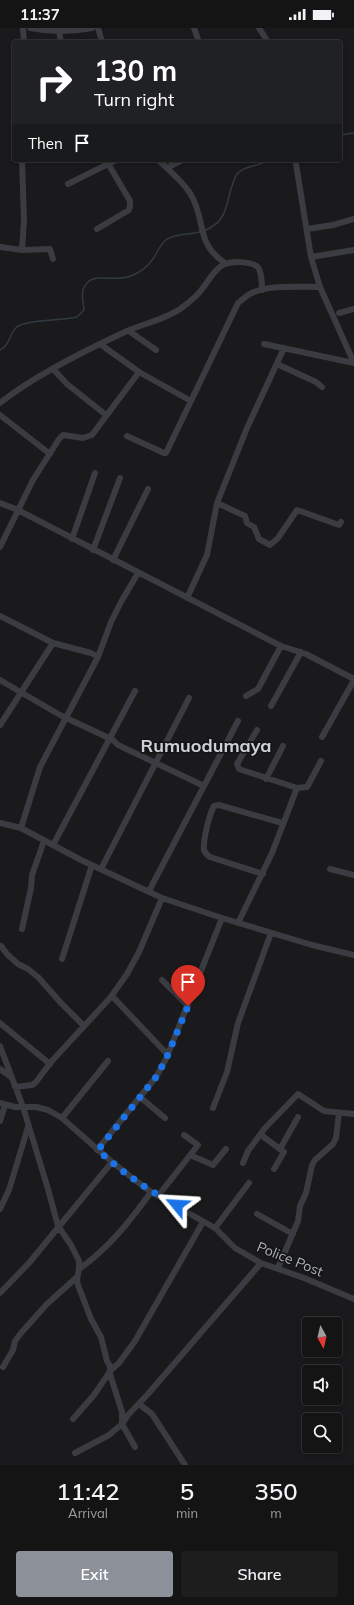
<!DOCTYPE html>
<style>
:root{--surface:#141415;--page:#1d1d1e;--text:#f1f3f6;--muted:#9d9ea0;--line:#333334;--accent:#8c9099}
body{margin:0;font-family:Mulish,sans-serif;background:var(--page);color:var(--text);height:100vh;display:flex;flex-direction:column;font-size:15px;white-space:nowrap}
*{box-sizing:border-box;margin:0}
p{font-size:13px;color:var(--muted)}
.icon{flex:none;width:22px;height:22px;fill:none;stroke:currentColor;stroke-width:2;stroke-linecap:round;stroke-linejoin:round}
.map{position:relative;height:1437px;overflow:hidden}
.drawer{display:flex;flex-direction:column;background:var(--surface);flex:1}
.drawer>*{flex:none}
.banner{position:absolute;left:12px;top:12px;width:330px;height:122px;border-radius:4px;box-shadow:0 2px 6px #0003,0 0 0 1px var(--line);background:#202124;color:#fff;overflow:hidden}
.needle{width:26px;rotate:172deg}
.controls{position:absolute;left:302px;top:1289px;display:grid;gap:8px}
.controls a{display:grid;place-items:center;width:40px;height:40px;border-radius:4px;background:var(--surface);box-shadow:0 2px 6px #0003,0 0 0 1px var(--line);font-size:20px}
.pin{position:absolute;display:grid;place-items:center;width:34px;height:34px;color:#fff;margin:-41px -17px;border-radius:50% 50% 50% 0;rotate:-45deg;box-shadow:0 0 4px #0007}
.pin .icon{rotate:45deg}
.me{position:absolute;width:44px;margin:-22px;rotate:297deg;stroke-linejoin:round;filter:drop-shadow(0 0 3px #0008)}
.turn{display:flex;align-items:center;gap:14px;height:84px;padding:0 16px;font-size:18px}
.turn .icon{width:52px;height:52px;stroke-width:2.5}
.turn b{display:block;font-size:28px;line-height:34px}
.then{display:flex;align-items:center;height:38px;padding:0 16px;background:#0003;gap:8px;font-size:15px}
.eta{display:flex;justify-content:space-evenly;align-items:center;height:68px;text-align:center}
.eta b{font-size:24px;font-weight:600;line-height:28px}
.primary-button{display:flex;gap:8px;margin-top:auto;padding:8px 16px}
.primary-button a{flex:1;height:46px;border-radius:4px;background:var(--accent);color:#fff;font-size:16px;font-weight:600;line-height:46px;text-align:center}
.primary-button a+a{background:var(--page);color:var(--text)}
.status{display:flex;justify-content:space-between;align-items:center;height:28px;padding:0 20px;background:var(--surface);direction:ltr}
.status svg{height:11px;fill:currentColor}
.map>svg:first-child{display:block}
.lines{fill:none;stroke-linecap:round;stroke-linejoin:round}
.stream{stroke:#303a3f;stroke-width:1.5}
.minor{stroke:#3b3c41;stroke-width:6}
.route{stroke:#1a73e8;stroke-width:7;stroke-dasharray:0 12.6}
.labels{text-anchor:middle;stroke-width:3.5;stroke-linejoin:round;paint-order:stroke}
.street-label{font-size:14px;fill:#adb2bb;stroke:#151517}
.district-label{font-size:18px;font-weight:bold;fill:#cdd1d7;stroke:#151517}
</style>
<div class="status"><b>11:37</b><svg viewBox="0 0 49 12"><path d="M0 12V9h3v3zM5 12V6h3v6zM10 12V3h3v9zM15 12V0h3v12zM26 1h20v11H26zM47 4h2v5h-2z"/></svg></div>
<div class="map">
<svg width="354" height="1437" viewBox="0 0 354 1437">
<rect width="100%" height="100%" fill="#1a1a1c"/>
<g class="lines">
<path class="stream" d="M340,107L354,105
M204,203C226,193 225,182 231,161C233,156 234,150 237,146C244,137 259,139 268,132
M0,322C11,317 9,304 18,298C30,291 61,293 77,289L84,282C83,271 79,262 89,253C99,246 116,254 131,248C139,245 148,238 153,231C157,225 160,216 167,211C177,205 189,207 200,204"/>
<path class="minor" d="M23,0L24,14
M30,0C51,4 71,4 92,0
M98,0L102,14
M194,0L199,14
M259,0L268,14
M59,3L61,14
M22,132L24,192L22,222
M158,132C169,142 182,153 190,165C207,192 194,214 225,235
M296,136L311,229L320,259L354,335
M167,140L182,132
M68,156L116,132
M97,201L129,182L130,178V173L106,132
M307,201L333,197L354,191
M0,219L22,222L50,221L53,231
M311,229L354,222
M339,285L354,281
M129,303L156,322
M100,316L139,344L191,373
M264,316L354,335
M277,336L316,354L322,359
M53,341L67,356L106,387
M0,375C35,347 86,322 127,303C145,295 164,292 180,281C186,277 192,272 197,267C205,259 215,239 225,236C233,233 255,233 259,241C262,247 262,256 262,262
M0,387L50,426
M127,408L164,425H166L238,275C241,273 244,270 248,267C265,256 300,259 320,259
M0,475L18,482L281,618L306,626L354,651
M217,475L245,488L247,495L254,499L259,511L270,517L278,510L297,482L339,497L341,494
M72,511L95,445
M0,519L33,452L59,411L63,407L83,410L92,407L139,344
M93,522L120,450
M113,532L148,461
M187,570L207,527L217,475L247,400L284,320
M0,588L53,615L91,625L98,629
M0,652L60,687L113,712L118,717L204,758
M246,668L258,661L281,618
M271,678L301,624
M0,697L53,615
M257,702L237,736L239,741L297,760L307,759L321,733
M322,709L354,652
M266,751L283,718
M0,795L21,800L81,832L162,870L222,890L312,917L354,927
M21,800L40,739L98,629L111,594L121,574L138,545
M53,817L135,663
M101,841L189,670
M330,841L354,847
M263,846L210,829C207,827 205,825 204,822C203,812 209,787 214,778L219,777L282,795
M149,863L238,693
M238,895L272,825L297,760
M22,901L31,860L32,847L44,813
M1,918L7,926L18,936L28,941L38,949L61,975L84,998
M62,931L92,837
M162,952L188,978
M112,968L168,1027
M0,995L50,1036
M0,1018L23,1079L48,1161L58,1198L71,1217L79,1233V1241L77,1252L78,1257L91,1291L101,1309L107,1333L110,1338V1346L122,1384V1396L135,1419
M0,1041L11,1049
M15,1059L32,1057L36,1054L51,1034L110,970L127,946L139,924L162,870
M140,1069L165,1090
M0,1075L15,1079H36L48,1082L62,1090L112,1134L135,1152L151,1164L215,1200L235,1220L261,1235L304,1250L354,1271
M213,1080L227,1044L238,995L271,905
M62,1090L108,1033
M0,1093L5,1077
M261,1107L284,1124L274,1141
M280,1121L298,1089
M97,1122L156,1049L166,1031L222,890
M190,1127L213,1137L226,1121
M243,1135L248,1123L265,1100L298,1066L324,1083L354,1086
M158,1168L198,1117L184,1107
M0,1181L9,1162L28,1099
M257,1186L293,1206
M215,1200L249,1155
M278,1240L298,1193L300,1178L306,1165L312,1137L315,1132L333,1116L336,1110L339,1085
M79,1241C109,1220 130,1193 151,1164
M0,1265L29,1235L112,1134
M3,1339L13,1322L15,1313L21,1305L47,1276L77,1249
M139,1376L152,1386L185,1437
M73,1391L94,1367L111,1342L119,1335L135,1313L203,1194
M75,1425L109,1407L122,1396L128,1387L148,1366L261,1235"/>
</g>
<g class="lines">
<path class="route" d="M177,1177C147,1162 122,1144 98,1122L156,1049L166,1031L188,978"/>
</g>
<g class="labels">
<g class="street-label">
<text transform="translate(290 1231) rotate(22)" y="5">Police Post</text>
</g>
<g class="district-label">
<text x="206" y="724">Rumuodumaya</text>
</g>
</g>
</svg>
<div class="controls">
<a><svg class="needle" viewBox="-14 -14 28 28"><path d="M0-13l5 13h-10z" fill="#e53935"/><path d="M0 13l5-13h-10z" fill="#9d9ea0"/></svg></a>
<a><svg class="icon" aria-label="sound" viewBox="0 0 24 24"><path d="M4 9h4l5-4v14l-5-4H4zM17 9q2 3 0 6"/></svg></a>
<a><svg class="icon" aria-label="search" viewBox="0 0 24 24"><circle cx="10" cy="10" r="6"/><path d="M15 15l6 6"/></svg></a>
</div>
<div class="pin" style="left:188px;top:978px;background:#d93025"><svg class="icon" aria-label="arrive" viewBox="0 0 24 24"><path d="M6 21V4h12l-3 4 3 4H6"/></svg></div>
<svg class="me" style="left:177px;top:1177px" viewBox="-20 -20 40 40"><path d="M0-17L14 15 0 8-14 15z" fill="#1a73e8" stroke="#fff" stroke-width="4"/></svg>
<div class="banner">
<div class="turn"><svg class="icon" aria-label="right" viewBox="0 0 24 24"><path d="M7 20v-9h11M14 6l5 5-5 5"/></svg><div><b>130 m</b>Turn right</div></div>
<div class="then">Then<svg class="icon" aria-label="arrive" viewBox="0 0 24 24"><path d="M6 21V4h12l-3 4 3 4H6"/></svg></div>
</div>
</div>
<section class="drawer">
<div class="eta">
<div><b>11:42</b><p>Arrival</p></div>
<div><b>5</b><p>min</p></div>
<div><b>350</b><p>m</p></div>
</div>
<div class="primary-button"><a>Exit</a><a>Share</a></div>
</section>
